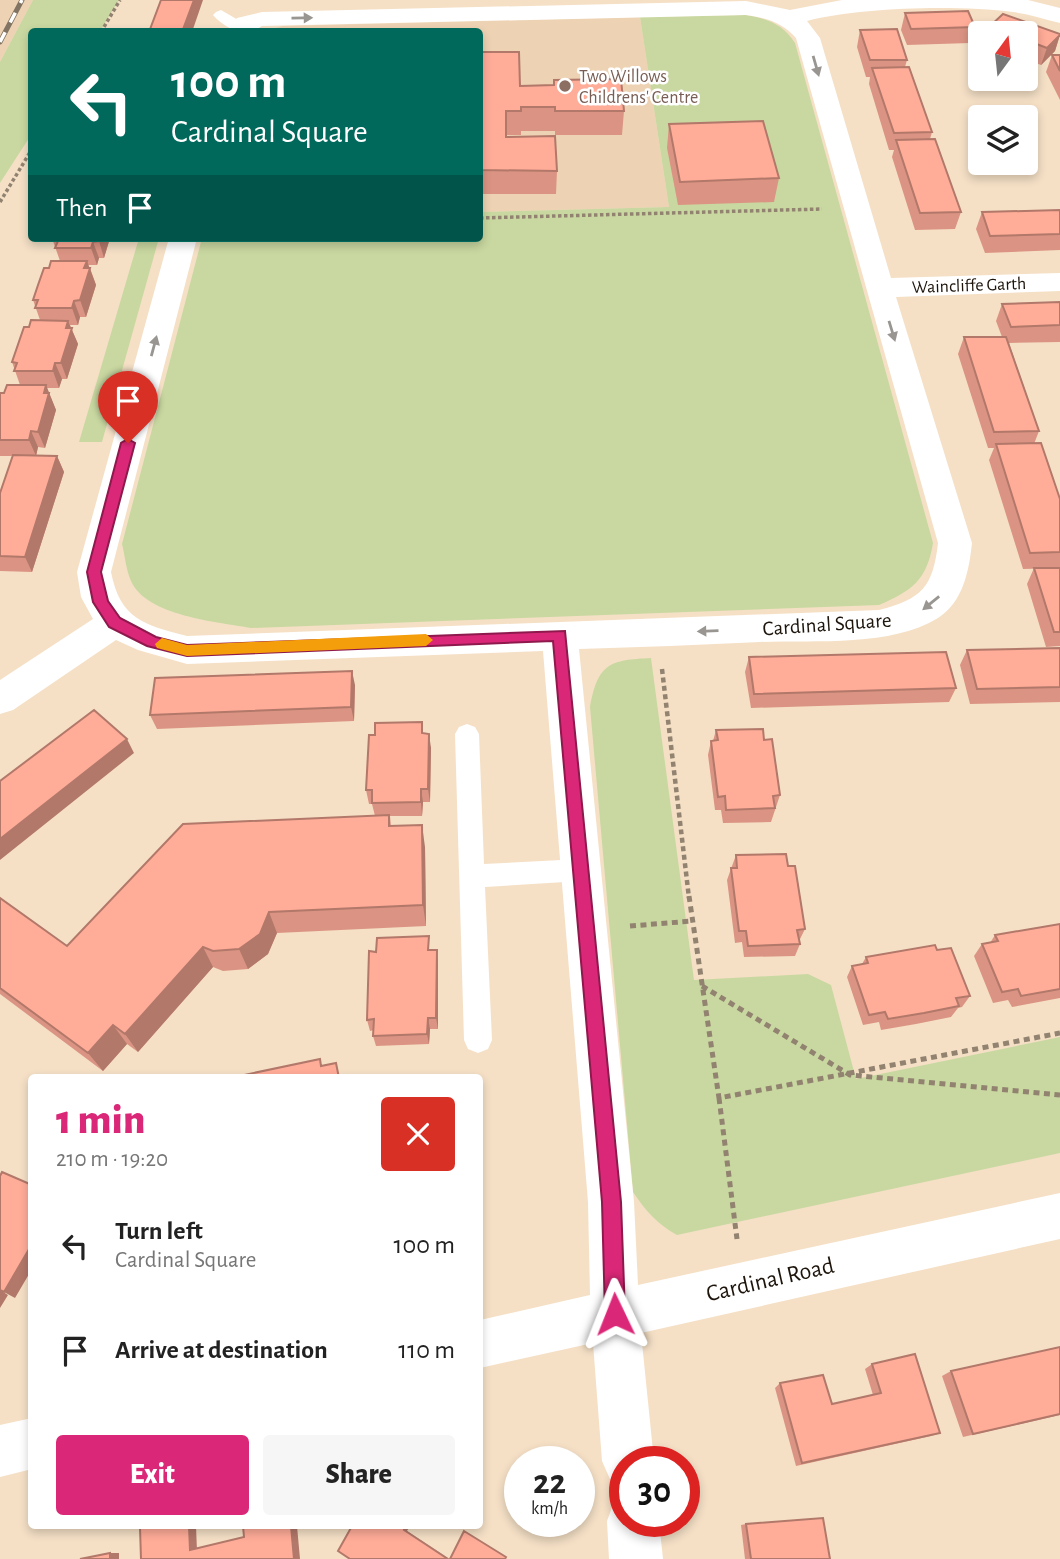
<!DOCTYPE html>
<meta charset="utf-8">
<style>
:root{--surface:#fff;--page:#f6f6f6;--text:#222;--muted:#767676;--accent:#db2777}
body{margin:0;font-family:"Alegreya Sans",sans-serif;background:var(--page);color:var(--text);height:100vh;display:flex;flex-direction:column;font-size:26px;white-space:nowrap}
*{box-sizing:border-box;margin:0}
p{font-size:23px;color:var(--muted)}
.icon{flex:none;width:38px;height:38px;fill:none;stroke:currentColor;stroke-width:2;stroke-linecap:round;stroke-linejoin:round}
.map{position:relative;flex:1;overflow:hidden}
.details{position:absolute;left:28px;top:1074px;width:455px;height:455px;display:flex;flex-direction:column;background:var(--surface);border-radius:7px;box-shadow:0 4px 10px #0003}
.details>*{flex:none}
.top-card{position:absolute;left:28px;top:28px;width:455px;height:214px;border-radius:7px;box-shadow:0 4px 10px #0003;background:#00695c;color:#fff;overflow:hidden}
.needle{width:46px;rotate:15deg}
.buttons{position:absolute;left:968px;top:21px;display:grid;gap:14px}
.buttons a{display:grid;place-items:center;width:70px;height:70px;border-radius:7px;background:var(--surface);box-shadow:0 4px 10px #0003;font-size:35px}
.speed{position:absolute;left:504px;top:1446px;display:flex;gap:14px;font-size:35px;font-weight:700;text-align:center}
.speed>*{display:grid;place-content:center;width:91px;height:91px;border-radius:50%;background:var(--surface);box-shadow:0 4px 10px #0003;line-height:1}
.speed small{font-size:18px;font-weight:400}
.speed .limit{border:10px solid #d22;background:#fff;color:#111}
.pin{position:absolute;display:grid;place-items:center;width:60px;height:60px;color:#fff;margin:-72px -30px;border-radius:50% 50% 50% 0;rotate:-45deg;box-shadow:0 0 7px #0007}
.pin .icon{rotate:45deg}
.me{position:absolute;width:77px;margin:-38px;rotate:358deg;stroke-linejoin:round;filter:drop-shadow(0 0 5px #0008)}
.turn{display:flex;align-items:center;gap:24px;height:147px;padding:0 28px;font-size:32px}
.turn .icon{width:91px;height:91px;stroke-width:2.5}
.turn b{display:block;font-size:49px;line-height:60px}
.then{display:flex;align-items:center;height:66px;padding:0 28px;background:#0003;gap:14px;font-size:26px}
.round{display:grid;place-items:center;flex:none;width:74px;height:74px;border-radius:7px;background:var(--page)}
.overview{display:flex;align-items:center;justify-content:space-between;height:119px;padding:0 28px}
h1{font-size:42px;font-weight:800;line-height:52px;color:var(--accent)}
.button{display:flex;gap:14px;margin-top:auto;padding:14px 28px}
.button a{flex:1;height:80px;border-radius:7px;background:var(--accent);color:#fff;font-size:28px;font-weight:800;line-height:80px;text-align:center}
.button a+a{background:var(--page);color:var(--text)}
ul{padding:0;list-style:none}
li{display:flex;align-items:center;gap:21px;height:105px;padding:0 28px}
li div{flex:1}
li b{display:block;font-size:26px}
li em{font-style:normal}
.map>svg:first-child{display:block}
.built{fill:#edd3b3}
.green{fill:#c9d8a1}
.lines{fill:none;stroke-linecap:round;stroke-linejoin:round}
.path-far2{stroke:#928371;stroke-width:3.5;stroke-dasharray:3.5 2.5;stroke-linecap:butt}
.path-far1{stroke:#928371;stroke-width:4.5;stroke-dasharray:5 3.5;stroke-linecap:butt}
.path{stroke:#928371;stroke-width:5;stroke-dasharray:6 4.5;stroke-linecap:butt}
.lane{fill:#fff;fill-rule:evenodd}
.street{fill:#fff;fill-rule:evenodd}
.rail-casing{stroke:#827463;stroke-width:5}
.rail{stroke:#fff;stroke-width:3.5;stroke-dasharray:11;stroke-linecap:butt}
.wall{fill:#db9483}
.shaded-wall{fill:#b2786a}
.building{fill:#ffac98;stroke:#b2786a;stroke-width:2}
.oneway{fill:#999692}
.route{fill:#db2777;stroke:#8e194d;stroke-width:2}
.slow{fill:#f59e0b}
.education-dot{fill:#8d6e63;stroke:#fff;stroke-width:2.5}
.labels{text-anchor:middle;stroke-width:5;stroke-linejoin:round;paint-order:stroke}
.far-education-label{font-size:18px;fill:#785e54;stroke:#fff;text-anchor:start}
.far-street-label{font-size:18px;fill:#1d150c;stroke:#fff}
.street-label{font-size:21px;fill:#1d150c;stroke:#fff}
.near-street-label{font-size:24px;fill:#1d150c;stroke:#fff}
</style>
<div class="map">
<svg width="1060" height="1559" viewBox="0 0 1060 1559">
<rect width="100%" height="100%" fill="#f5e0c6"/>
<path class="built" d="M0,0H33L0,62Z
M640,17L669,207L480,212V32H261L283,26Z"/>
<path class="green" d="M33,0H119L100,31L32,32L31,135L0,183V62Z
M745,15C766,18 783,24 795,43L933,543C927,580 912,591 879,605L251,628C218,622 146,616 131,581C126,570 125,556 122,544L202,238H480V212L669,207L640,17Z
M139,238H159L102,442H79Z
M651,658L694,980L808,974L831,985L856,1079L1060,1037V1153L677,1235C658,1225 645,1210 633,1192L590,707C598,663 610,660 651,658Z"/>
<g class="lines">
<path class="path-far2" d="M101,32L120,0
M0,202L32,149
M480,218L822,209"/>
<path class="path-far1" d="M662,669L689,898"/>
<path class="path" d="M689,896L719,1098L1060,1033
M630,926L692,921
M702,986L850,1075L1060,1095
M719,1098L737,1239"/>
<path class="lane" d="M221,10L245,24L248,27L245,30C234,33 221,24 213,15L216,12Z
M467,724L475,727L479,734L484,864L581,859L590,862L594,870L590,878L581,881L485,887L492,1040L488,1049L478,1053L468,1049L464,1040L455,734L459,727Z"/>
<path class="street" d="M842,0H1028L1060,8V23C1044,19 1029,14 1013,12C957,5 861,7 807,21L820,38L891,278L1060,273V291L896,297L972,543C969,571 963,602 938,618C891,647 815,640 760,642C700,645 640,647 579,649L634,1202L638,1285L1060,1193V1239L641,1333L654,1461H625V1485L610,1479L602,1461L593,1343L480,1368V1320L590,1295L588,1202L543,651L187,664L138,650L116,640L13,710L0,714V680L93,619L81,597L77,572L169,238H197L111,572C120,619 144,625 187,636L879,610C922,599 933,587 938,543L796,38C782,22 766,18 746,15L262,26L252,32H226L237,18L262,12L746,1L790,10Z
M32,1418V1469L0,1477V1425Z
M625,1498V1521H659L663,1559H609L607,1521L614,1502Z"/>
<defs>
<path id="rail" d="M0,42L22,0"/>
</defs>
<use href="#rail" class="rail-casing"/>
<use href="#rail" class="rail"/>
</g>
<path class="wall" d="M905,13L975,27L970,43L907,45L901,30Z
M1003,14L1060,34L1055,51L1041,65L1026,59V33H987L989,27Z
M860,30L907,60L905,67L932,132L930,139L961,212L955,229L915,230L892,157L894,150H889L869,84L870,77H866L857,47Z
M480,52L520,86L624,111L622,135H555V131H521V135H506V137L557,171L556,194H480Z
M1052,55H1060V100L1046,72Z
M669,124L779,178L774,202L678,205L667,148Z
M1060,210V250L985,253L976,229L982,212Z
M110,238L104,258H99L97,265H88L89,268H90L96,285L86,317H80L78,325H70L78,344L67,379H62L59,388H47L56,410L45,448L38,447L36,456H57L64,472L32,572L0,571V493L13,456H0V393H4L20,385L12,362L29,327L40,320L33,300L49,268L60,261L53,241Z
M1060,302V342L1009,343L1039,431L1034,444L1060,499V568L1023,569L989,460L994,448H988L958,354L964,337H1002L996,321L1002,304Z
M1034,568H1060V646L1046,647L1027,584Z
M1060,648V702L970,704L960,665L967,650Z
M749,657L956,688L949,702L751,708L745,672Z
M355,685L354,721L157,729L150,715Z
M716,730L764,740L780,795L771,822L723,823L721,810H715L708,755L711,741H713Z
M424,733L431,748L430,802H423L422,816H390L391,826L425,847L426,926L277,933L268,954L248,969L223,971L213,967L138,1052L127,1044L103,1071L0,994V898L67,946L375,816L372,804H369L366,790Z
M736,855L788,866L805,929L799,941L800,944L795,956L744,957L742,942L735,943L727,880Z
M1060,924V998L1012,1007L1008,1000L993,1003L974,956L982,944L990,943L995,935Z
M431,950L438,961V1029H430L429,1044L376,1046L373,1036L374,1030L370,1031L367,1020Z
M937,950L970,996L962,1007L958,1008L951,1017L916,1024L881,1030L879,1022L863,1025L847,977L852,966L862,964L866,957Z
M1060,1347V1415L963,1437L942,1376L951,1371Z
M872,1364L940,1433L931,1436L796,1466L775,1388L780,1383L832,1404L873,1395L865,1369Z
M746,1524L830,1559H745L741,1525Z"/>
<path class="shaded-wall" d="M194,0H203L192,32H182Z
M1060,35L1055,51L1041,65L1047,48Z
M100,238H110L104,258L99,241Z
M93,242L99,258L97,265L91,248Z
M87,261L96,285L86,317L80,300L84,268Z
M74,301L80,317L78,325L72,308Z
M68,321L78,344L67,379L61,363L66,328Z
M55,363L62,379L59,388L53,371Z
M46,385L56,410L45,448L38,432Z
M31,431L38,447L36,456L29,440Z
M57,456L64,472L32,572L25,557Z
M352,671L355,685L354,721L351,707Z
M429,734L431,748L430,802L428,789Z
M127,739L134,753L0,860V839Z
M421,789L423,802L422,816L421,802Z
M422,825L425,847L426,926L423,905Z
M269,912L277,933L268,954L248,969L239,949Z
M203,947L213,967L138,1052L125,1034Z
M437,950L438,961V1029L436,1018Z
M428,1018L430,1029L429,1044L427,1034Z
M113,1025L127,1044L103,1071L88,1053Z
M32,1244V1269L15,1298L4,1292Z
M0,1290L8,1295L0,1308Z
M189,1526H196L197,1551L190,1550Z
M291,1526H297L300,1559H294Z
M406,1526H410L407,1531L449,1559L404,1530Z
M110,1553H119V1559H110Z"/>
<path class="building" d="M161,0H194L182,32H149Z
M968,11L975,27L911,29L905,13Z
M1003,14L1060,34V35L1047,48L1026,40V33H1006L989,27Z
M897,29L907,60H870L860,30Z
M480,52H519L520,86L554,85V80L621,79L624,111H555V107H521V111H506V137L555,136L557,171L480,170Z
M1052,55H1060V71Z
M909,67L932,132L894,133L872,68Z
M763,121L779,178L680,182L669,124Z
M935,139L961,212L920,213L896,140Z
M1060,210V234L990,236L982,212Z
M54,238H100L99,241L93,242L91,248H55L58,241H53Z
M51,261H87L84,268H90L80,300L74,301L72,308H35L38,300H33L38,285L44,268H49Z
M1060,302V325L1011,327L1002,304Z
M31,320L68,321L66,328H72L61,363H55L53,371H14L17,363L12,362L24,327H29Z
M964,337H1006L1039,431L994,432Z
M7,385H46L44,393H49L38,432L31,431L29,440H0V393H4Z
M1041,443L1060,499V552L1030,553L996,444Z
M13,455L57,456L25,557L0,556V493Z
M1034,568H1060V632H1054Z
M1060,648V687L977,689L967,650Z
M946,652L956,688L754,694L749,657Z
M352,671L351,707L150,715L155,678Z
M94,710L127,739L0,839V781Z
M422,722V733L429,734L428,789H421V802L372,803V790H366L369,735H375V723Z
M763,729L764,740L772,739L780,795L773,796L775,808L726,810L725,796L718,797L711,741L718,740L716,730Z
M389,815V826L422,825L423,905L269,912L260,934L239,949L213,951L203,947L125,1034L113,1025L88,1053L0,988V898L67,946L183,824Z
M786,854L788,866H795L805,929L797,930L800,944L748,946L746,931H739L735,900L731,868H737L736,855Z
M1060,924V989L1021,996L1018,989L1002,992L982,944L998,941L995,935Z
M429,936L428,950H437L436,1018H428L427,1034L373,1036L374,1019L367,1020L369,951L376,952L377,938Z
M935,945L937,950L951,948L970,996L956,998L959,1006L924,1013L888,1019L885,1012L869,1015L852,966L868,963L866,957Z
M320,1059L321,1066L336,1063L339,1078H244V1075Z
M2,1172L32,1185V1244L4,1292L0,1290V1176Z
M1060,1347V1414L973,1434L951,1371Z
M915,1354L940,1433L802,1463L780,1383L823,1375L832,1404L881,1393L872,1364Z
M823,1518L830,1559H751L746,1524Z
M147,1526H189L190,1550L244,1537L243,1526H291L294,1559H141L140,1528Z
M352,1526H406L404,1530L448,1559H350L338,1551Z
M464,1531L506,1557L505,1559H450Z
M110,1553V1559H80Z"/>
<defs><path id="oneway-solid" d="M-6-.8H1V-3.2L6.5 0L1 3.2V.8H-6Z" transform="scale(1.75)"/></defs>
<g class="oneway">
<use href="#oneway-solid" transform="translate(302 18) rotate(-1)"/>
<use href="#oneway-solid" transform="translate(816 66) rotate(74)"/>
<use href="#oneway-solid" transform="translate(892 331) rotate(73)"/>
<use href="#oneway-solid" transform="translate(154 346) rotate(-75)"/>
<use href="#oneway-solid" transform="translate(931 603) rotate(141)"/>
<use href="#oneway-solid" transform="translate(708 631) rotate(178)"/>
</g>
<path class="route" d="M128,439L135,443L101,572L108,601L120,618L156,637L187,645L565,631L621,1202L625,1314L622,1321L615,1324L608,1321L605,1314L602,1202L553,641L187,656L147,646L109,627L93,602L87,572L121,443Z"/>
<path class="slow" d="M426,634L433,640L426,646L187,656L157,648L155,644L162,638L187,645Z"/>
<circle class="education-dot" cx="565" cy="86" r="7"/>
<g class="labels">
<g class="far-education-label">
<text x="579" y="82">Two Willows<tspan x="579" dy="21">Childrens' Centre</tspan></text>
</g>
<g class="far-street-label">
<text transform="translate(969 285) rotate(-2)" y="6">Waincliffe Garth</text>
</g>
<g class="street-label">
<text transform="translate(827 624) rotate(-4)" y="7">Cardinal Square</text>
</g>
<g class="near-street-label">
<text transform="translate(770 1279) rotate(-13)" y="8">Cardinal Road</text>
</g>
</g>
</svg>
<div class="buttons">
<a><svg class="needle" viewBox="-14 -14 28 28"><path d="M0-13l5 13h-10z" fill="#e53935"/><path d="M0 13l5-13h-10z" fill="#767676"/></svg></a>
<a><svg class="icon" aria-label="layers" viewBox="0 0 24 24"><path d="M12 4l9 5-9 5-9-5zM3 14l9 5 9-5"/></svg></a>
</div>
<div class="speed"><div>22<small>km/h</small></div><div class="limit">30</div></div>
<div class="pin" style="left:128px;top:443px;background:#d93025"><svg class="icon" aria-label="arrive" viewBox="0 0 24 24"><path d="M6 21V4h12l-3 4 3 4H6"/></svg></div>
<svg class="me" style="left:615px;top:1314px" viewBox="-20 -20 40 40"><path d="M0-17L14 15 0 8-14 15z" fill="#db2777" stroke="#fff" stroke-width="4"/></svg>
<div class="top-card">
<div class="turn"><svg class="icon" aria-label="left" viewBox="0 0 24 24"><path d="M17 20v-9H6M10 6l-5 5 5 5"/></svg><div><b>100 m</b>Cardinal Square</div></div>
<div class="then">Then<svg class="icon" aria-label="arrive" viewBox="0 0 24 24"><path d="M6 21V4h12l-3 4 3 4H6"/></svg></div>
</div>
<section class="details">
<div class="overview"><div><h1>1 min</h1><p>210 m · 19:20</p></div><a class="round" style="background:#d93025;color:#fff"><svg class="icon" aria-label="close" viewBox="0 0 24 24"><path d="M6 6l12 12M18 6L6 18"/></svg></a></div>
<ul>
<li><svg class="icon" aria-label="left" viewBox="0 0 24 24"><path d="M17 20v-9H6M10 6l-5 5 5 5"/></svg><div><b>Turn left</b><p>Cardinal Square</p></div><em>100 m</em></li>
<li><svg class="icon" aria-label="arrive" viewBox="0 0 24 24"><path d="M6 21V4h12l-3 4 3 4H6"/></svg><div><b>Arrive at destination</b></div><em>110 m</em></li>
</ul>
<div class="button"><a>Exit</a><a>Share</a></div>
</section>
</div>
